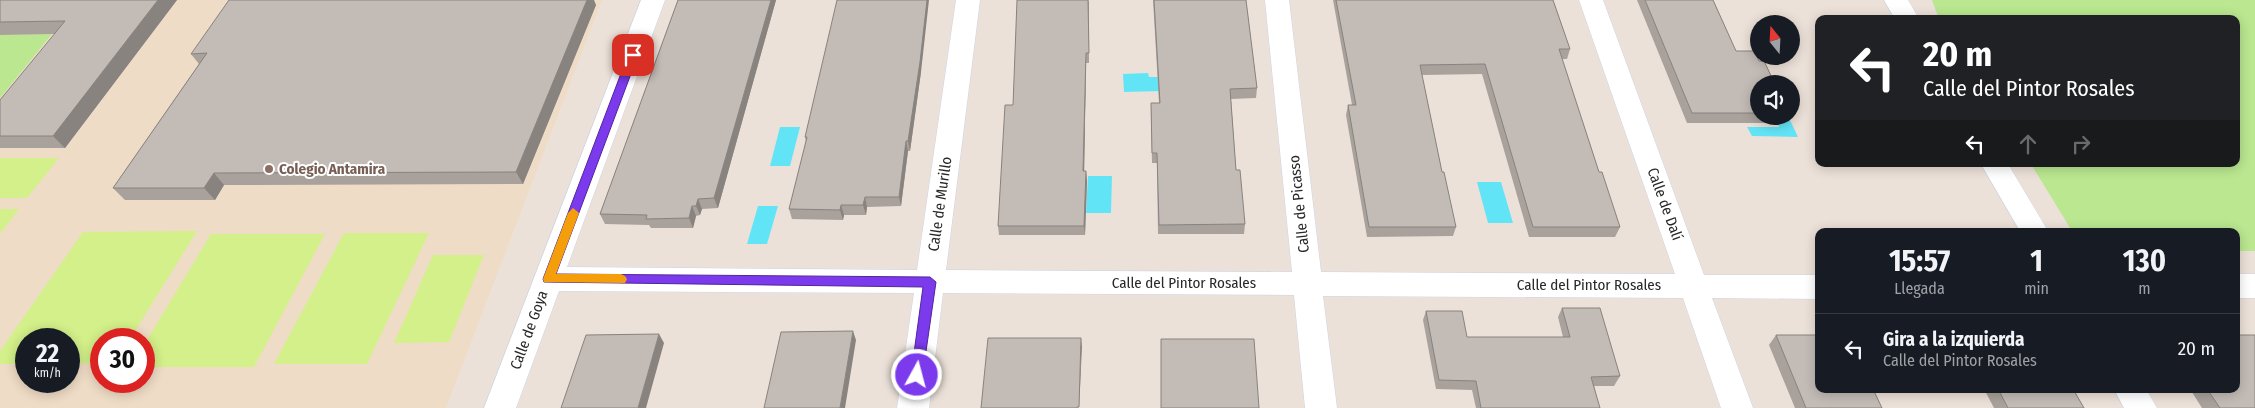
<!DOCTYPE html>
<html lang="es">
<meta charset="utf-8">
<style>
:root{--surface:#171b24;--page:#242831;--text:#f1f3f6;--muted:#9ea1a6;--line:#363941}
body{margin:0;font-family:"Fira Sans Condensed",sans-serif;background:var(--page);color:var(--text);height:100vh;display:flex;flex-direction:column;font-size:19px;white-space:nowrap}
*{box-sizing:border-box;margin:0}
p{font-size:16px;color:var(--muted)}
.icon{flex:none;width:28px;height:28px;fill:none;stroke:currentColor;stroke-width:2;stroke-linecap:round;stroke-linejoin:round}
.map{position:relative;flex:1;overflow:hidden}
.details{position:absolute;left:1815px;top:228px;width:425px;height:165px;display:flex;flex-direction:column;background:var(--surface);border-radius:10px;box-shadow:0 2px 12px #0003}
.details>*{flex:none}
.banner{position:absolute;left:1815px;top:15px;width:425px;height:152px;border-radius:10px;box-shadow:0 2px 12px #0003;background:#202124;color:#fff;overflow:hidden}
.needle{width:32px;rotate:342deg}
.fabs{position:absolute;left:1750px;top:15px;display:grid;gap:10px}
.fabs a{display:grid;place-items:center;width:50px;height:50px;border-radius:50%;background:var(--surface);box-shadow:0 2px 12px #0003;font-size:25px}
.speed{position:absolute;left:15px;top:328px;display:flex;gap:10px;font-size:25px;font-weight:700;text-align:center}
.speed>*{display:grid;place-content:center;width:65px;height:65px;border-radius:50%;background:var(--surface);box-shadow:0 2px 12px #0003;line-height:1}
.speed small{font-size:12px;font-weight:400}
.speed .limit{border:8px solid #d22;background:#fff;color:#111}
.pin{position:absolute;display:grid;place-items:center;width:42px;height:42px;color:#fff;margin:-21px;border-radius:10px;box-shadow:0 2px 8px #0006}
.me{position:absolute;width:55px;margin:-28px;rotate:7deg;stroke-linejoin:round;filter:drop-shadow(0 0 4px #0008)}
.turn{display:flex;align-items:center;gap:18px;height:105px;padding:0 25px;font-size:22px}
.turn .icon{width:65px;height:65px;stroke-width:2.5}
.turn b{display:block;font-size:35px;line-height:42px}
.lanes{display:flex;align-items:center;height:48px;padding:0 25px;background:#0003;justify-content:center;gap:25px;direction:ltr}
.lanes .off{opacity:.35}
.eta{display:flex;justify-content:space-evenly;align-items:center;height:85px;text-align:center}
.eta b{font-size:30px;font-weight:700;line-height:35px}
ul{padding:0;list-style:none}
li{display:flex;align-items:center;gap:15px;height:70px;padding:0 25px;border-top:1px solid var(--line)}
li div{flex:1}
li b{display:block;font-size:19px}
li em{font-style:normal}
.map>svg:first-child{display:block}
.education{fill:#efdcc6;fill-rule:evenodd}
.green{fill:#bae790}
.pitch{fill:#d3f08a}
.water{fill:#62e4f7}
.lines{fill:none;stroke-linecap:round;stroke-linejoin:round}
.minor-casing{stroke:#cdd4e3;stroke-width:1}
.minor{fill:#fff;fill-rule:evenodd}
.wall{fill:#a8a19c}
.shaded-wall{fill:#88837f}
.building{fill:#c3bbb5;stroke:#88837f}
.route{fill:#7c3aed;stroke:#51269a}
.slow{fill:#f59e0b}
.education-dot{fill:#8d6e63;stroke:#fff;stroke-width:2}
.labels{text-anchor:middle;stroke-width:4;stroke-linejoin:round;paint-order:stroke}
.education-label{font-size:15px;font-weight:bold;fill:#785e54;stroke:#fff;text-anchor:start}
.street-label{font-size:15px;fill:#282828;stroke:#fff}
</style>
<div class="map">
<svg width="2255" height="408" viewBox="0 0 2255 408">
<rect width="100%" height="100%" fill="#ece1d8"/>
<path class="education" d="M0,0H602L446,408H0ZM26,339H69V381H26ZM101,339H144V381H101Z"/>
<path class="green" d="M1932,0H2255V251H2236V231H2072L2031,164H2236V19H1939Z
M52,34L0,98V35Z"/>
<path class="pitch" d="M0,158H59L27,198H0Z
M0,209H19L0,234Z
M197,231L130,339H101V363L69,364V339H26V364H0V351L83,232Z
M344,233H429L367,364H274Z
M211,234H325L254,367H144V345Z
M433,255H484L449,342L394,343Z"/>
<path class="water" d="M1148,73L1149,77H1160L1162,91L1124,92L1123,74Z
M1774,116H1788L1798,137L1752,136L1747,127H1779Z
M780,127H800L790,166H770Z
M1088,176H1112L1111,213H1086Z
M1477,182H1501L1513,223H1488Z
M758,206H778L767,244H747Z"/>
<g class="lines">
<defs>
<path id="minor" d="M641,0H665L567,267L917,270L956,0H980L946,270L1292,272L1265,0H1289L1321,272L1675,274L1579,0H1603L1704,275H1819V299L1712,298L1753,408H1721L1683,298L1323,296L1337,408H1305L1294,295L943,293L929,408H897L914,293L559,291L516,408H484Z
M1884,0H1908L1919,19H1895Z
M1981,164H2008L2048,231H2020Z
M2236,274H2255V298H2236Z
M2114,389H2146L2157,408H2124Z"/>
</defs>
<use href="#minor" class="minor-casing"/>
<use href="#minor" class="minor"/>
</g>
<path class="wall" d="M0,0H177L65,148H0V100L55,34L0,35Z
M678,0H776L718,208L702,209L700,215L696,216L693,228H651L649,225L605,224L600,214Z
M1089,0V63H1086L1084,171H1086L1087,181L1085,235H999L998,226L1013,105Z
M1153,0H1246L1257,88L1256,98L1231,99L1236,170L1245,224L1244,234H1158L1157,163H1152L1151,113V103H1159Z
M1333,0H1553L1570,49L1567,59H1562L1599,172L1620,227L1615,237H1529L1482,74L1422,75L1442,172L1456,227L1453,236L1367,237L1346,115L1348,105H1352Z
M1637,0H1713L1736,51L1759,84V116H1777L1773,123H1687Z
M596,5L523,184L224,185L215,200H125L113,188L199,64L191,54Z
M921,72L910,151H908L901,206L867,207L866,215H844L843,220L792,219L789,209L806,142L805,137Z
M1562,308L1620,376L1614,386H1594L1600,408H1476L1472,390L1436,389L1423,320L1426,311L1467,337H1563L1558,317Z
M1776,335L1882,408H1795L1769,345Z
M1984,389H2073L2084,408H1994Z
M2190,389H2236L2255,408H2202Z"/>
<path class="shaded-wall" d="M158,0H177L65,148L53,136Z
M587,0H594L596,5L523,184L516,172Z
M771,0H776L718,208L714,198Z
M927,0H929L921,72L910,151L908,141Z
M1086,53V63L1084,181L1083,171Z
M906,141L908,151L901,206L899,197Z
M1086,171L1087,181L1085,235L1084,226Z
M214,173L224,185L215,200L204,188Z
M865,197L867,207L866,215L863,205Z
M698,199L702,209L700,215L696,206Z
M841,205L844,215L843,220L840,210Z
M692,206L696,216L693,228L689,218Z
M853,331L856,340L845,408H840Z
M659,334L664,343L646,408H638Z
M1081,338L1082,347L1079,408Z"/>
<path class="building" d="M0,0H158L53,136H0V100L65,21L0,22Z
M229,0H587L516,172L214,173L204,188H113L207,53L191,54Z
M678,0H771L714,198L698,199L696,206H692L689,218L646,219L647,215L600,214Z
M837,0H927L920,62L908,141H906L899,197H865L863,205H841L840,210L789,209L807,137H805Z
M1017,0H1088L1089,53H1086L1083,171H1086L1084,226H998L1005,105H1013Z
M1154,0H1246L1257,88L1230,89L1236,170H1240L1245,224L1159,225L1157,153H1152L1151,103H1160Z
M1336,0H1553L1570,49H1559L1599,172H1602L1620,227H1533L1485,64L1420,65L1442,172H1444L1456,227H1369L1348,105H1356Z
M1645,0H1713L1736,51H1754L1759,61H1764L1775,84H1759V113H1692Z
M1562,308H1600L1620,376L1591,377L1600,408H1481L1476,381L1439,380L1426,311H1462L1467,337H1570Z
M853,331L840,408H764L781,332Z
M659,334L638,408H561L586,335Z
M1776,335H1819V389H1873L1882,408H1806Z
M2236,335H2255V408H2220L2207,389H2236Z
M988,338H1081L1079,407H1077V408H981Z
M1161,339H1254L1259,408H1161Z
M1998,389H2073L2084,408H2008Z"/>
<path class="route" d="M633,52L638,55L556,274L930,277L936,282L922,379L917,380L913,379L911,375L923,287L544,282L543,279L628,55Z"/>
<path class="slow" d="M573,208L579,213L556,274H621L625,276L627,279L625,283L544,282L543,279L568,213Z"/>
<circle class="education-dot" cx="269" cy="169" r="5"/>
<g class="labels">
<g class="education-label">
<text x="279" y="174">Colegio Antamira</text>
</g>
<g class="street-label">
<text transform="translate(940 204) rotate(-82)" y="5">Calle de Murillo</text>
<text transform="translate(1299 204) rotate(-96)" y="5">Calle de Picasso</text>
<text transform="translate(1665 204) rotate(70)" y="5">Calle de Dalí</text>
<text x="1184" y="288">Calle del Pintor Rosales</text>
<text x="1589" y="290">Calle del Pintor Rosales</text>
<text transform="translate(529 330) rotate(-70)" y="5">Calle de Goya</text>
</g>
</g>
</svg>
<div class="fabs">
<a><svg class="needle" viewBox="-14 -14 28 28"><path d="M0-13l5 13h-10z" fill="#e53935"/><path d="M0 13l5-13h-10z" fill="#9ea1a6"/></svg></a>
<a><svg class="icon" aria-label="sound" viewBox="0 0 24 24"><path d="M4 9h4l5-4v14l-5-4H4zM17 9q2 3 0 6"/></svg></a>
</div>
<div class="speed"><div>22<small>km/h</small></div><div class="limit">30</div></div>
<div class="pin" style="left:633px;top:55px;background:#d93025"><svg class="icon" aria-label="arrive" viewBox="0 0 24 24"><path d="M6 21V4h12l-3 4 3 4H6"/></svg></div>
<svg class="me" style="left:917px;top:375px" viewBox="-20 -20 40 40"><circle r="17" fill="#7c3aed" stroke="#fff" stroke-width="3"/><path d="M0-11L8 9 0 5-8 9z" fill="#fff"/></svg>
<div class="banner">
<div class="turn"><svg class="icon" aria-label="left" viewBox="0 0 24 24"><path d="M17 20v-9H6M10 6l-5 5 5 5"/></svg><div><b>20 m</b>Calle del Pintor Rosales</div></div>
<div class="lanes"><svg class="icon" aria-label="left" viewBox="0 0 24 24"><path d="M17 20v-9H6M10 6l-5 5 5 5"/></svg><svg class="icon off" aria-label="ahead" viewBox="0 0 24 24"><path d="M12 20V5M6 11l6-6 6 6"/></svg><svg class="icon off" aria-label="right" viewBox="0 0 24 24"><path d="M7 20v-9h11M14 6l5 5-5 5"/></svg></div>
</div>
<section class="details">
<div class="eta">
<div><b>15:57</b><p>Llegada</p></div>
<div><b>1</b><p>min</p></div>
<div><b>130</b><p>m</p></div>
</div>
<ul>
<li><svg class="icon" aria-label="left" viewBox="0 0 24 24"><path d="M17 20v-9H6M10 6l-5 5 5 5"/></svg><div><b>Gira a la izquierda</b><p>Calle del Pintor Rosales</p></div><em>20 m</em></li>
</ul>
</section>
</div>
